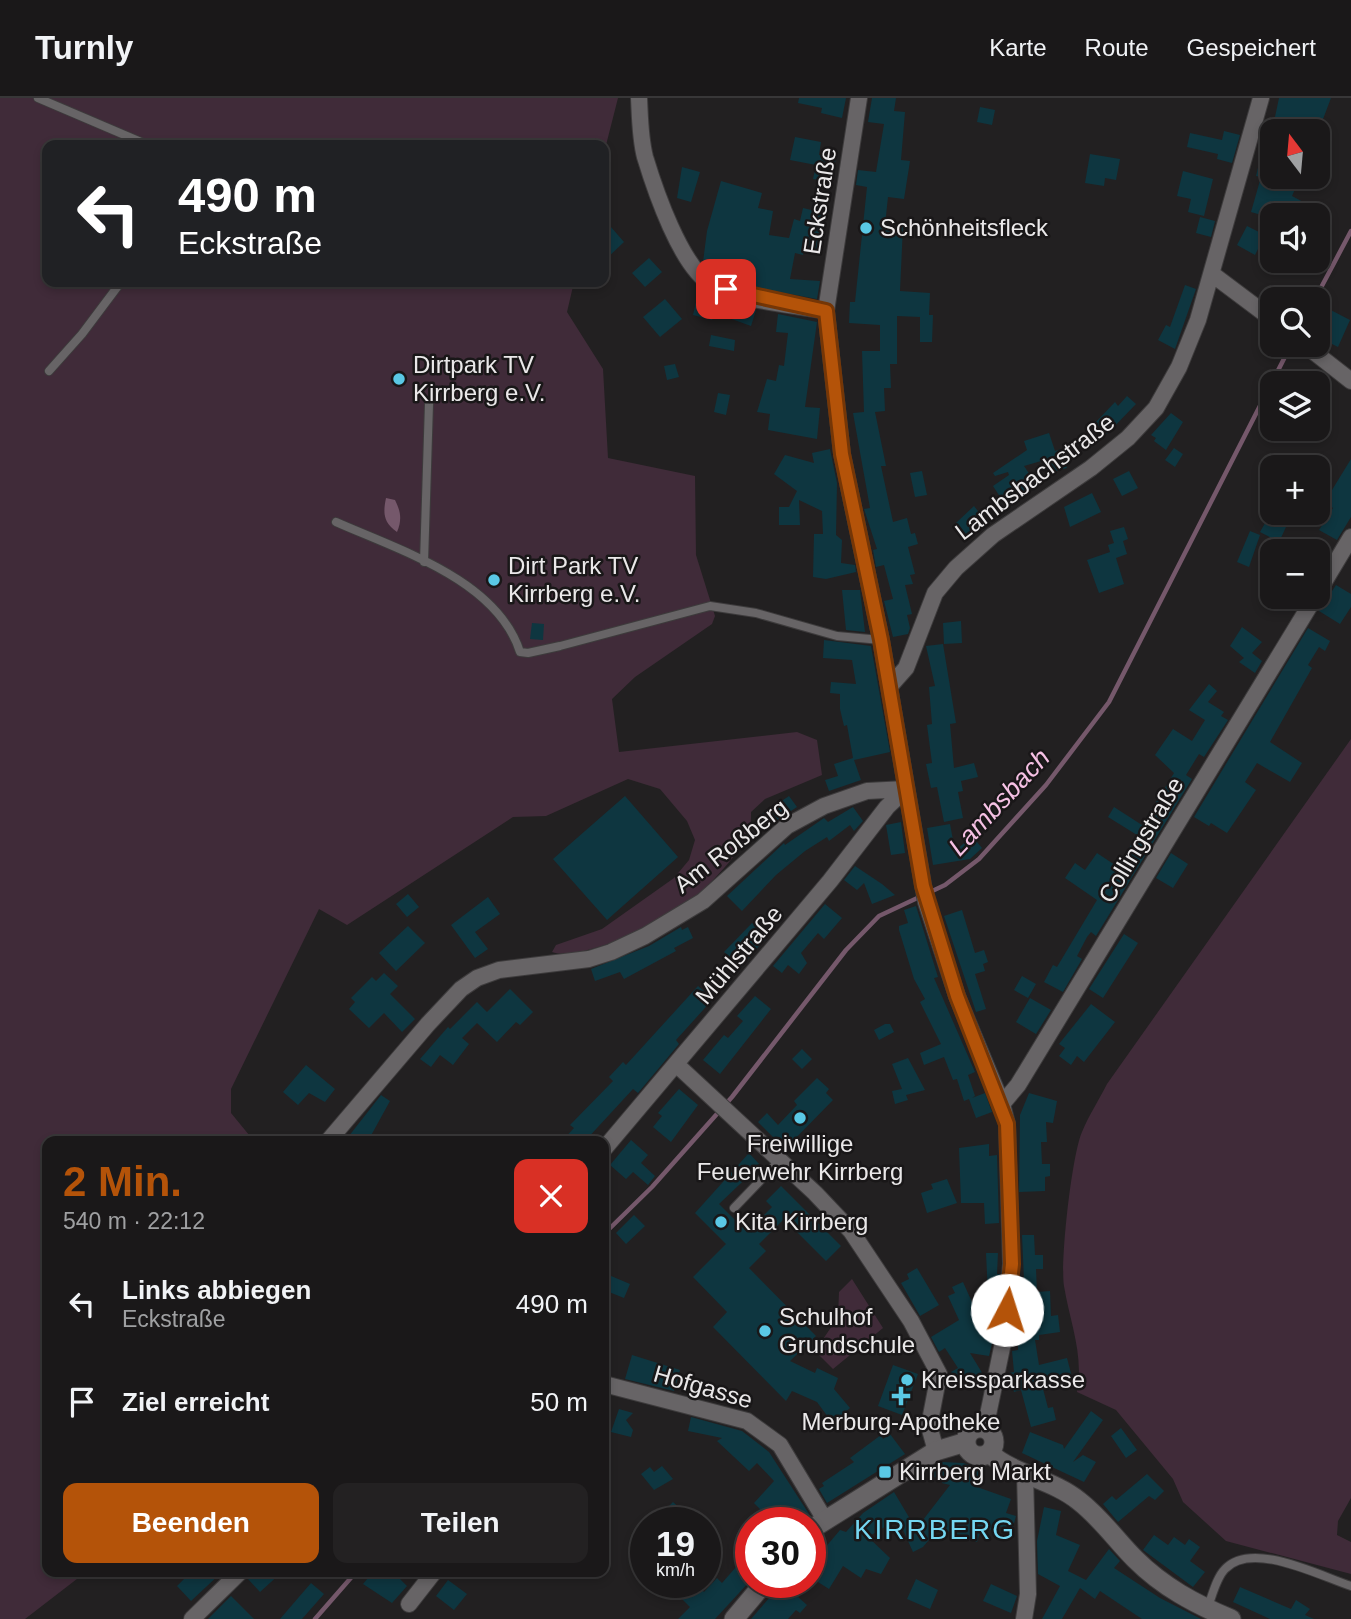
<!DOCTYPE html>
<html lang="de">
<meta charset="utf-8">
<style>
:root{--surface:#1a1819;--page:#232122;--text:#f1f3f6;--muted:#9fa0a2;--line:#383738;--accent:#b45309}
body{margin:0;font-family:Arial,sans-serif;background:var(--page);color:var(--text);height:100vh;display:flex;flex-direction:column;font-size:26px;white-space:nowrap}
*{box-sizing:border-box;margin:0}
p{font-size:23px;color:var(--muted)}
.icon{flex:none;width:38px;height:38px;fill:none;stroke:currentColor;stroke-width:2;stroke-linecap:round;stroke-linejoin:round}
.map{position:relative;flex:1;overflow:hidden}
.details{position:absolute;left:42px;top:1038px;width:567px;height:441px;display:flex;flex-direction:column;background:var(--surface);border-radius:14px;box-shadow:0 4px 10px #0003,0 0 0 2px var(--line)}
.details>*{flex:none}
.hud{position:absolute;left:42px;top:42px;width:567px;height:147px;border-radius:14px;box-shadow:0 4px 10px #0003,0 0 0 2px var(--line);background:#202124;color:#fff;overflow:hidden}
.needle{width:46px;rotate:344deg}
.fabs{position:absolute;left:1260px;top:21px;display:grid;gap:14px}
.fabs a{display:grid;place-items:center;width:70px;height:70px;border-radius:14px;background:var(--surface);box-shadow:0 4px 10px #0003,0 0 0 2px var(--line);font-size:35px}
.speed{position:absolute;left:630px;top:1409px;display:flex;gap:14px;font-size:35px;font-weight:700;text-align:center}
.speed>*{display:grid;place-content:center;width:91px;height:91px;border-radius:50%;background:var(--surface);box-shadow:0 4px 10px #0003,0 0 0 2px var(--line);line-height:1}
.speed small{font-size:18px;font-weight:400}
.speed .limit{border:10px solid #d22;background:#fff;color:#111}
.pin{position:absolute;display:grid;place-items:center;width:60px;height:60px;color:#fff;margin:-30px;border-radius:14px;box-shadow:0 4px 10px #0006}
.me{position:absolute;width:77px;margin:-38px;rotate:5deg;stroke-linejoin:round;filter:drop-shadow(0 0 5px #0008)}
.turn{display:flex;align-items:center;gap:24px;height:147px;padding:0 21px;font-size:32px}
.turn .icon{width:91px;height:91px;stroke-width:2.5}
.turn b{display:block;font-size:49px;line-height:60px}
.round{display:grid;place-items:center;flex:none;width:74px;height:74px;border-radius:14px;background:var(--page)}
.head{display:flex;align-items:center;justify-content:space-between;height:119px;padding:0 21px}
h1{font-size:42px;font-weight:600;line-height:52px;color:var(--accent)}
.button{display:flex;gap:14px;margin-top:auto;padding:14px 21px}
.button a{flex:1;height:80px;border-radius:14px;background:var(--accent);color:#fff;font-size:28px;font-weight:600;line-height:80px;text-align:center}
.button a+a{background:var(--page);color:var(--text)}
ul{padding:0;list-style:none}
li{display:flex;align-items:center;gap:21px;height:98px;padding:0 21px}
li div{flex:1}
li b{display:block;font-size:26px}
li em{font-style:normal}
header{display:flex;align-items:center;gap:42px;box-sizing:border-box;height:98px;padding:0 35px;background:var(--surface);border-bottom:2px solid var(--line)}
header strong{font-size:33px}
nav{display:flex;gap:38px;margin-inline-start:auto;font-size:24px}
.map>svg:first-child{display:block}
.green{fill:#402b39}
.water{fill:#75586b}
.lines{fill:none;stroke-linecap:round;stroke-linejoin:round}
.stream{stroke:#75586b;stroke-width:4.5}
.building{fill:#0e3640}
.service-casing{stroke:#3d3b3c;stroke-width:10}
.minor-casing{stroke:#3d3b3c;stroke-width:18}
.tertiary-casing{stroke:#3d3b3c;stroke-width:21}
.service{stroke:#676466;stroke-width:8}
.minor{stroke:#676466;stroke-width:16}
.tertiary{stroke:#676466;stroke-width:19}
.route-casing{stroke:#753606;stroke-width:18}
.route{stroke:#b45309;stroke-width:12}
.poi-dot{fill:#5ac8e5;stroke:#191718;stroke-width:2.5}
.labels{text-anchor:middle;stroke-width:5;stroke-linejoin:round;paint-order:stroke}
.street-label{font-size:24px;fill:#eae8e9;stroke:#191718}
.poi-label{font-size:24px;fill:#eae8e9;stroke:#191718;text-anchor:start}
.water-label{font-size:26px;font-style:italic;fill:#f6c1e4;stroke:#191718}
.quarter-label{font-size:28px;letter-spacing:2px;fill:#75d7f2;stroke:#191718}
</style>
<header>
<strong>Turnly</strong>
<nav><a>Karte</a><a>Route</a><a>Gespeichert</a></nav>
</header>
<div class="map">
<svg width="1351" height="1521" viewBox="0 0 1351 1521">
<rect width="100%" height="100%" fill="#222021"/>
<path class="green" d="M0,0H618L604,55V47H47V184H574L567,214L603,271L608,360L695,378L696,457L715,518L712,526L635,579L612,601L619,654L797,634L817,642L822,677L765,701L751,714C751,721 751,730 748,736C739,756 709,788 692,802C666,823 583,864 552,854L556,847L602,831L674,780L689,762L695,742L687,723L660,691L628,681L546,718L513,719L347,827L319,811L231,991V1015L254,1043H47V1474H86L25,1521H0Z
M1351,641V1400L1338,1423L1337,1437L1351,1444V1476L1226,1443L1183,1404L1173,1381L1116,1312L1077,1294C1084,1256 1070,1225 1064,1188C1060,1164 1072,1056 1082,1034C1089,1017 1099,1002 1107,986Z
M852,1181L883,1230L833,1271L815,1253L838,1219L839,1194Z"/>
<path class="water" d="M386,400L395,402C401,414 402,422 397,434C383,424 383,415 386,400Z"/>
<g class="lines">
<path class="stream" d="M1315,201L1351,133
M604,1136L652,1089L732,999L846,852L879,818L945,787L979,761L1046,687L1109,604L1291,247
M315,1521L356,1474"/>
</g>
<path class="building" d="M799,0H846L842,20L821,15L822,10L798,5Z
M872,0H896L894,13L905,14L901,62L910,63L904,101L888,99L885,127L903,128L900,193L930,195L929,217H933L932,244H920V219L897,218V266H890L891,290H884L885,313L875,314L886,368H881L893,424L907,420L911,436L915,435L918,446L908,449L915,476L910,477L913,486L905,487L912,516L907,517L910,530L908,536L893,539L884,503L893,501L884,467L876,469L873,452L877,451L864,411L870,410L853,315L864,314L862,253H880V227L849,225L850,204H855L867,89L856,87L858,72L876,74L884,26L868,24Z
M1279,0H1331L1320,29L1307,25L1305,33H1272Z
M980,9L995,12L992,27L977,24Z
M1224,33L1240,37L1232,65L1217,61L1218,56L1187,49L1190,35L1222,42Z
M795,39L821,44L819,57L836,60L831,84L813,81L816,67L790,62Z
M1269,51H1272V79L1296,89L1292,98L1305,105L1299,117L1281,109L1279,117L1272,120L1251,114L1261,79L1256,78L1260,61L1266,62Z
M1090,56L1120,61L1116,82L1105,80L1104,88L1085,85Z
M682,69L700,74L691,104L677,100Z
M1183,73L1213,81L1204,118L1188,114L1191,101L1177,98Z
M721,83L762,95L758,110L773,113L769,137L789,140L794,121L800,123L803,110L824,115L817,152L805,150L803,157L795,155L790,181L820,183L817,201L741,187L716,177L718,167L703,164L707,133Z
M1200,119L1215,123L1211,139L1196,135Z
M604,121L624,144L604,163Z
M1247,128L1265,137L1255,157L1237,147Z
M649,160L662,174L645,189L632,175Z
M1185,187L1196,191L1175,251L1158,242L1166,227L1170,229Z
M699,191L721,202L756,212L751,228L715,215L712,222L693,217Z
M665,201L682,221L660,239L643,219Z
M1321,207L1350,222L1338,249L1318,239V214Z
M778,216L817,224L805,309L820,310L817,341L768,332L770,316L757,314L767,281L776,283L779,267L784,268L788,235L776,234Z
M711,237L735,242L734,253L709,248Z
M675,266L679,279L667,282L664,268Z
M718,295L730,297L726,317L714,314Z
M1127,298L1136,306L1107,336L1095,325L1115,304L1118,308Z
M1171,315L1183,324L1166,352L1154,343L1156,340L1151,337Z
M1049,335L1055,353L1061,351L1067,370L1052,374L1048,361L1024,368L1037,387L1006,408L993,388L1009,377L1008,374L995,378L993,375L1027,352L1024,343Z
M1174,350L1183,356L1175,369L1165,362Z
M830,351L837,385L836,437L842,442L841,465L855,467L856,474L826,481L813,479L814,436H823L822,413L799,402L800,427H779V409H789L797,393L774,376L785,357L814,365L812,355Z
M1351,361V419L1337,442L1319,432L1333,410L1318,399L1325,387L1332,392Z
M922,373L927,397L915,399L910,375Z
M1129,373L1138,390L1122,398L1113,381Z
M1092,395L1101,414L1070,429L1064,409Z
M974,408L985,422L966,438L956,425Z
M1268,420L1286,429L1279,444L1260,434Z
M1124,429L1128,441L1123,443L1127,456L1116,460L1124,486L1099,495L1087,462L1110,454L1108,447L1114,445L1110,433Z
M1250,433L1260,437L1249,469L1237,464Z
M1336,487L1351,496V509L1340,526L1319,513Z
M842,492H860L865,534L846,532Z
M961,523L962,545L944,546L943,525Z
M532,525L544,526L543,542L530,541Z
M1242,529L1262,544L1252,555L1262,563L1255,575L1239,564L1244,560L1230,548Z
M1308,530L1330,543L1325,553L1319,549L1308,567L1312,570L1270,644L1302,665L1290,684L1257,665L1245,684L1256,692L1227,735L1211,725L1209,728L1194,719Z
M824,542L871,548L890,654L854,662L861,682L829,693L825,682L838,678L834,666L853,660L847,627L844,628L840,611V596L830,595L831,584L856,586L852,562L823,560Z
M943,546L956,625L950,626L954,670L974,665L978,679L961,683L963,693L958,694L963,720L944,724L937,689L931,690L926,666L932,665L927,627L932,626L929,589L935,588L926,548Z
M1209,586L1217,593L1208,604L1224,614L1221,618L1228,622L1204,659L1199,656L1186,677L1192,681L1096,838L1091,834L1087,839L1077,858L1082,861L1063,894L1044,884L1053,867L1057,869L1097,802L1065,780L1075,765L1085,772L1097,755L1118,769L1137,737L1108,719L1114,709L1142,727L1174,675L1155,657L1173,631L1192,643L1205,622L1189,612Z
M625,698L678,759L607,822L553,761Z
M789,698L797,709L765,730L758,719Z
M853,709L863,723L854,733L850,727L829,743L827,739L805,753L776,777L742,813L727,798L784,745L785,747L824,720L828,724Z
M901,724L905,755L891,757L886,727Z
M950,726L955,753L972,738L982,750L970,761L933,767L927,730Z
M1171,755L1188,766L1173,790L1156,780Z
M855,768L882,786L895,797L872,806L864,785L857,792L844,782Z
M408,796L419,809L407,819L396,806Z
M488,799L500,816L475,834L488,851L475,860L451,827Z
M825,806L842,820L824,841L818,835L801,855L807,865L799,876L788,867L782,875L773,868Z
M916,808L938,879L934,880L975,974L968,977L975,998L972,1000L985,995L992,1014L976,1020L969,1001L964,1003L957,981L953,982L944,959L924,967L920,955L941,946L920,904L925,901L914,881L899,832V828L908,825L904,812Z
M962,812L975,855L984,852L988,864L983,866L985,873L975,876L986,911L976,914L944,818Z
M752,825L768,838L741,869L724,854Z
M408,828L425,845L396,873L379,855Z
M681,829L682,832L688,829L693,840L674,850L676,853L624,881L620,874L595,883L591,871L649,848Z
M1124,836L1138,845L1103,900L1089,891Z
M384,875L398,888L390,896L415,921L402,934L384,915L369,930L349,911L355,904L351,900L372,879L376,883Z
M1022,878L1036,886L1028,900L1014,892Z
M698,888L713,901L676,942L679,946L638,995L633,991L585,1043H562L574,1030L570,1027L613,983L609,979L623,964L626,967Z
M510,891L533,914L520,927L516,924L497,944L477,925L462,940L469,946L453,967L440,957L431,969L420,961L448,929L450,931L477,904L487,914Z
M755,898L771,911L720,976L703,962L724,937L728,940L743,923L737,918Z
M1030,900L1051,912L1036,936L1016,924Z
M1091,906L1115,924L1084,964L1077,958L1071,967L1059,958L1065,950L1059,946Z
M885,926H890L894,934L879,942L874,932Z
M802,951L812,961L802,971L792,961Z
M908,960L925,992L906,997L908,1002L895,1006L892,993L902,991L892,966Z
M306,967L335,991L325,1004L309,995L298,1007L283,994Z
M817,980L829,991L826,995L833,1002L785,1051L758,1024L767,1015L778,1027L797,1007L794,1003Z
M679,991L698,1007L671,1044L653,1029L662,1018L658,1015Z
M1029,995L1057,1003L1053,1025L1046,1024L1047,1044H1041L1042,1066H1050V1078L1045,1079V1093L1019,1094L1020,1017Z
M381,997L390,1003L368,1043H345Z
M631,1042L648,1057L641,1065L655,1078L648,1087L633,1074L626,1081L610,1067Z
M989,1046V1058L997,1057L999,1125L985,1126L984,1105H961L959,1050Z
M749,1055L760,1067L719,1106L747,1134L772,1109L766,1103L781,1088L841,1148L826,1163L784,1121L759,1146L766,1153L749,1170L816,1238L790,1263L815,1275L817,1270L838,1280L834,1291L850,1310L835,1323L831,1317L828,1319L817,1304L792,1293L786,1303L713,1229L727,1214L693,1179L726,1146L695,1115Z
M947,1081L957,1105L927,1115L921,1095L933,1091L931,1086Z
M634,1117L645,1128L626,1146L616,1135Z
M1022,1137H1034L1035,1157H1043V1171H1036L1037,1194L1050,1193L1051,1218L1058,1217L1060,1234L1039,1237V1242H1035L1039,1267L1067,1260L1072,1279L1042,1287L1048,1310L1053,1309L1056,1322L1031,1329L1021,1292L1014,1294L1009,1275L1014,1274L1012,1253L1018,1252L1019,1205H1025Z
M986,1155H998L997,1176H1000L995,1233L989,1258L970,1255L984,1278L962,1292L951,1274L958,1270L945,1250L939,1254L931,1239L959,1222L948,1198L955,1195L952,1189L963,1184L980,1222L982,1197L988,1196Z
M917,1170L939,1207L920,1218L901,1185L909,1181L907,1176Z
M604,1175L630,1186L624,1200L604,1192Z
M632,1257L680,1272L674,1293L625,1281Z
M893,1267L918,1276L902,1317L878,1308Z
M619,1311L633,1315L626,1322L633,1332L631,1339L611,1334Z
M1091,1313L1103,1322L1073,1364L1083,1357L1096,1364L1084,1384L1022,1355L1030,1334L1063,1347L1064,1351Z
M691,1319L742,1333L769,1354L809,1416L801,1424H749L760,1411L754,1405L774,1383L757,1365L749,1373L717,1343L722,1340L688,1333Z
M1121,1330L1137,1352L1126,1360L1111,1338Z
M890,1336L905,1356L827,1405L819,1391L824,1388L822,1385L854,1364L850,1360L881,1337L883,1341Z
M942,1364L963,1365L982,1371L977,1389L1011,1401L1006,1415L1016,1418L1012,1433L993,1426L991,1432L982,1429L977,1444L939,1430L923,1449L913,1454L898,1421L868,1439L890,1460L881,1476L866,1471L861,1480L843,1468L829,1491L810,1479V1449L819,1457L840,1432L846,1434L863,1415L894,1394L916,1431L950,1387L942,1385L943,1381L929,1378L930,1371Z
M662,1368L673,1381L654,1392L641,1376L650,1369L654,1374Z
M1147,1376L1164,1393L1155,1402L1149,1398L1118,1424L1103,1406L1112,1398L1116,1402Z
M673,1404L686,1416L678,1424L664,1413Z
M1044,1409L1061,1413L1056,1437L1080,1447L1068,1473L1086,1482L1109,1451L1120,1463L1114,1470L1160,1500L1201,1521H1142L1100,1493L1095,1501L1080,1490L1062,1521H1042L1060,1488L1038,1476L1037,1443Z
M1154,1437L1168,1447L1174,1439L1185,1447L1189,1441L1200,1449L1190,1463L1205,1474L1193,1489L1143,1452Z
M751,1452V1482L715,1521H678L690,1509L682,1501L696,1486L704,1494L717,1480L722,1485Z
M191,1474H222L191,1503L177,1488Z
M255,1474H282L260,1494L248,1481Z
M373,1474H406L400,1481L407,1488L392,1505L363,1486Z
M916,1481L938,1492L930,1511L907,1501Z
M448,1482L467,1496L454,1512L436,1498Z
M783,1484H811L798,1499L807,1507L800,1515L796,1512L788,1521H751Z
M311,1485L324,1496L302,1521H280Z
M991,1486L1017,1498L1011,1515L983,1503Z
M1240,1489L1291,1511L1296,1502L1310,1511L1305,1517L1314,1521H1270L1233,1504Z
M231,1498L254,1521H208Z"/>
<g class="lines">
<defs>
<path id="service" d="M38,0L148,47
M49,273L82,236L121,184
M336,424C399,452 497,482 520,554L528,555L560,548L710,508L756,515L837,538L881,542
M424,464L429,306
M734,1110L780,1062
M1207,1511C1212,1499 1216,1480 1225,1471C1252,1442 1320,1478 1351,1488"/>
<path id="minor" d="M639,0C640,19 640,40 645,59C655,92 681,169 711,186C744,204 790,206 826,213
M859,0L826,213L842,356L881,542L926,804L957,898L1002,1006L1007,1026L1011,1166L1005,1235L985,1331
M1212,176L1272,221
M1305,247L1351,283
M1318,494L1351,439
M890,588L906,570L935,495L956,470L993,437L1091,370L1128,340L1156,310L1179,269L1198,222L1261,0
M677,967L815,1095L851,1133L911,1223L939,1276L929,1328L936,1353
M1002,1006L1018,987L1315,499
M329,1042L428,926L461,891L477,880L499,872L589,861L611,854L645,838L703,803L787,728L824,708L867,693L906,691
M604,1051L830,783L887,709L906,691
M604,1286L747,1323L780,1347L825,1422
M409,1506L434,1474
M192,1521L240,1474
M1024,1521L1028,1496L1025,1375"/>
<path id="tertiary" d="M966 1344a14 14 0 1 1 28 0a14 14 0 1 1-28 0Z
M989,1355C1016,1378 1052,1381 1079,1403C1101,1420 1116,1442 1135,1461C1163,1489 1195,1506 1231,1521
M810,1432L936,1353L966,1344
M734,1521L765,1484"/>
</defs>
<use href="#service" class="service-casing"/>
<use href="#minor" class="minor-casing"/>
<use href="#tertiary" class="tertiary-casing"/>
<use href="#service" class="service"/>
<use href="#minor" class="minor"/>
<use href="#tertiary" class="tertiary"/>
</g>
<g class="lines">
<defs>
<path id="route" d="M726,191L826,213L842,356L881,542L923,788L957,898L1007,1026L1012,1166L1007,1212"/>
</defs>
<use href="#route" class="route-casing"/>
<use href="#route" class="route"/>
</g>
<g class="poi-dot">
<circle cx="866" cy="130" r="7"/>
<circle cx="399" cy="281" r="7"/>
<circle cx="494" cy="482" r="7"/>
<circle cx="800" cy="1020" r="7"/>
<circle cx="721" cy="1124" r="7"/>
<circle cx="765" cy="1233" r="7"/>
<circle cx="907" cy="1282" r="7"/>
<path d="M897.5 1287.5h7v7h7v7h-7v7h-7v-7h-7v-7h7z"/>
<rect x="878" y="1367" width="14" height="14" rx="3.5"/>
</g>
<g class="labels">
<g class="street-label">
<text transform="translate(820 103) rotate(-81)" y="8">Eckstraße</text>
<text transform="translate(1035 379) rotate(-37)" y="8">Lambsbachstraße</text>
<text transform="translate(1141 742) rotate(-59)" y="8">Collingstraße</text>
<text transform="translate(731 748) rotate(-38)" y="8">Am Roßberg</text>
<text transform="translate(739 857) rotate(-50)" y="8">Mühlstraße</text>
<text transform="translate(703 1289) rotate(16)" y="8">Hofgasse</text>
</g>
<g class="poi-label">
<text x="880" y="138">Schönheitsfleck</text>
<text x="413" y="275">Dirtpark TV<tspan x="413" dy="28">Kirrberg e.V.</tspan></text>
<text x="508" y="476">Dirt Park TV<tspan x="508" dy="28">Kirrberg e.V.</tspan></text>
<text x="800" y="1054" text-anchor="middle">Freiwillige<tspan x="800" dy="28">Feuerwehr Kirrberg</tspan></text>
<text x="735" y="1132">Kita Kirrberg</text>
<text x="779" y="1227">Schulhof<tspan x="779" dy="28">Grundschule</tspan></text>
<text x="921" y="1290">Kreissparkasse</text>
<text x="901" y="1332" text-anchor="middle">Merburg-Apotheke</text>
<text x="899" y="1382">Kirrberg Markt</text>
</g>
<g class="water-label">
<text transform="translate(999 704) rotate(-47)" y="9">Lambsbach</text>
</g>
<g class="quarter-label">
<text x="935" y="1441">KIRRBERG</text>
</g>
</g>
</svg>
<div class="fabs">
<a><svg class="needle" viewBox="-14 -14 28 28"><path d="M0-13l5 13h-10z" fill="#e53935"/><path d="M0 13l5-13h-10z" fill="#9fa0a2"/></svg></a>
<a><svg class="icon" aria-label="sound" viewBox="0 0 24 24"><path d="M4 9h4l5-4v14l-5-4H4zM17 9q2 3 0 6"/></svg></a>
<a><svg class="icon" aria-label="search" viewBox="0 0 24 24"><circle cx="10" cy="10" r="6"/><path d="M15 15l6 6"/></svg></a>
<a><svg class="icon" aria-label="layers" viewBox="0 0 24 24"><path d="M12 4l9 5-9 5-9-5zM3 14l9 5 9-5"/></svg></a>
<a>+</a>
<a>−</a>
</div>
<div class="speed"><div>19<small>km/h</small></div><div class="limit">30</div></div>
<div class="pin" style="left:726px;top:191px;background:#d93025"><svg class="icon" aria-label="arrive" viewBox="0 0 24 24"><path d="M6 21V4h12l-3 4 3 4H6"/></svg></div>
<svg class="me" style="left:1007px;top:1212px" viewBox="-20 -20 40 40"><circle r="19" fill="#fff"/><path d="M0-13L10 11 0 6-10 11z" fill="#b45309"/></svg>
<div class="hud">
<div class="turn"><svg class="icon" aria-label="left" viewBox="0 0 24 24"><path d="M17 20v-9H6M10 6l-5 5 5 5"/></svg><div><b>490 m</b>Eckstraße</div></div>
</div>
<section class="details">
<div class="head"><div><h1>2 Min.</h1><p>540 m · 22:12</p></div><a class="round" style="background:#d93025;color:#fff"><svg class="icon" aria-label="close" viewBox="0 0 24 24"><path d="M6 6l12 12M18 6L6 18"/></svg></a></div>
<ul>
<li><svg class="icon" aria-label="left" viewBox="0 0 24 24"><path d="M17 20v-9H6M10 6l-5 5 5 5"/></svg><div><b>Links abbiegen</b><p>Eckstraße</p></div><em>490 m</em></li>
<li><svg class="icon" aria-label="arrive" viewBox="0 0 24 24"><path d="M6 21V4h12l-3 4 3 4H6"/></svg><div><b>Ziel erreicht</b></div><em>50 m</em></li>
</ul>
<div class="button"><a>Beenden</a><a>Teilen</a></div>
</section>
</div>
